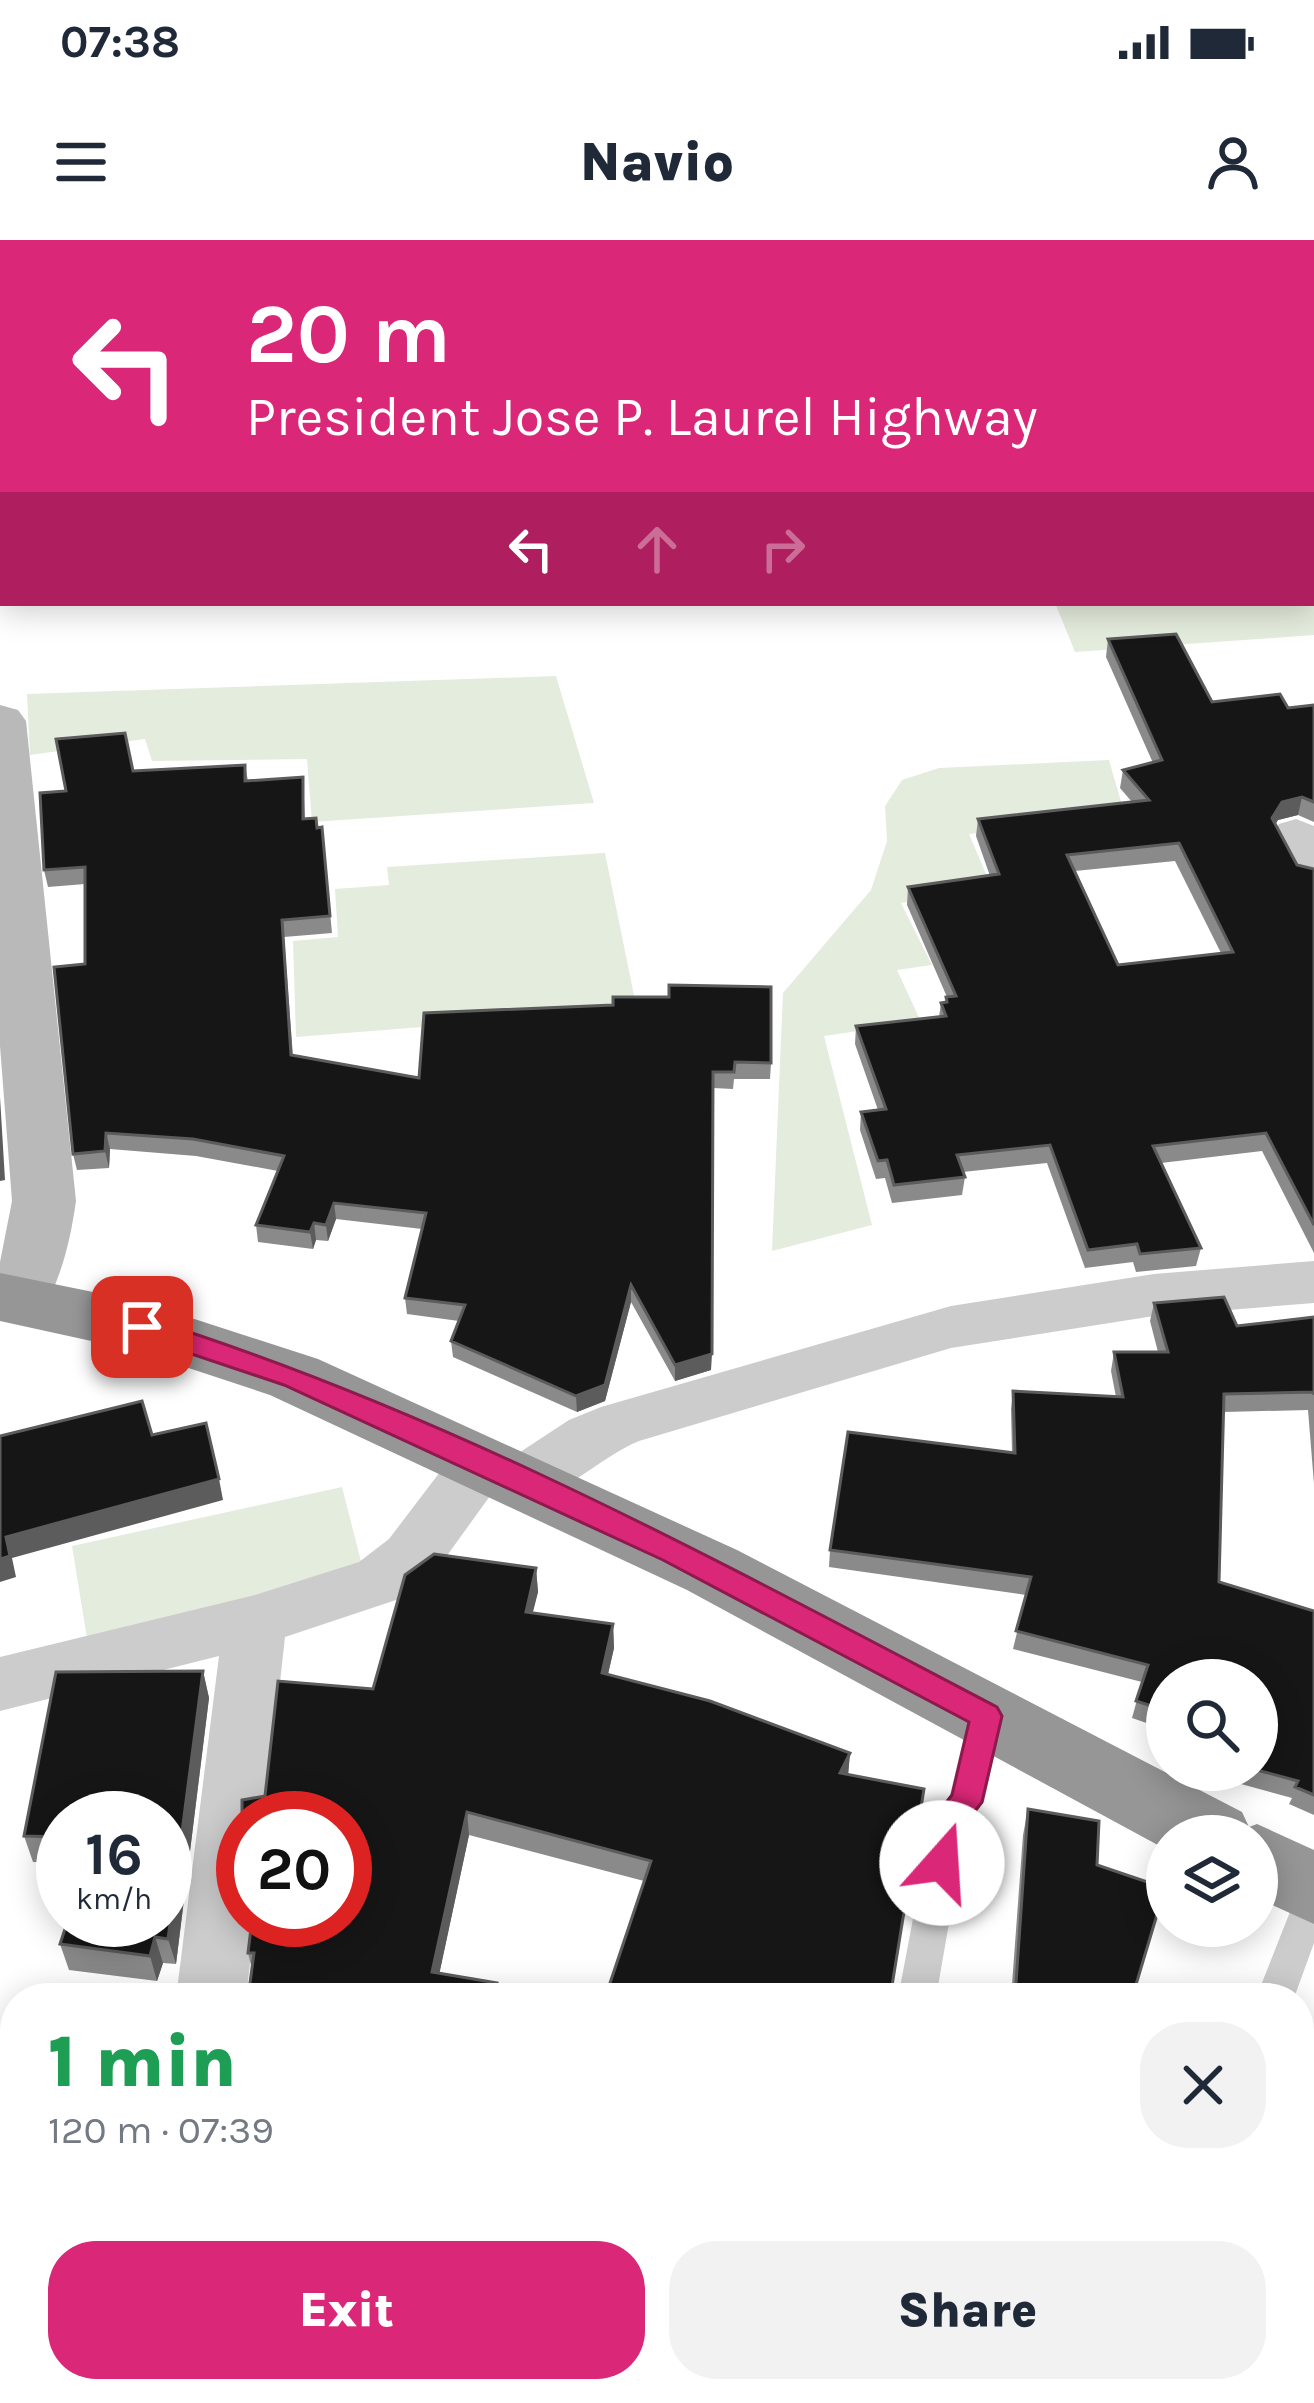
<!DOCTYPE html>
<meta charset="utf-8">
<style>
:root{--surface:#fff;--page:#f2f2f3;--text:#1f2937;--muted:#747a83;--accent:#db2777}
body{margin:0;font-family:Karla,sans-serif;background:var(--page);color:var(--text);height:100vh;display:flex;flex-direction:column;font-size:45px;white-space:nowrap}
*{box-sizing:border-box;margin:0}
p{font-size:39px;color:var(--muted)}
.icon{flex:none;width:66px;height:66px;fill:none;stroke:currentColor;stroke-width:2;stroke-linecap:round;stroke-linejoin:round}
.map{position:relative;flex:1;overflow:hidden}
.side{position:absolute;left:0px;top:1743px;width:1314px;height:420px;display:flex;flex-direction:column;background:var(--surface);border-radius:48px 48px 0 0;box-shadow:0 6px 30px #0003}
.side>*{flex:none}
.hud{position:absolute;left:0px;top:0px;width:1314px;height:366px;box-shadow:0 6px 30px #0003;background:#db2777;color:#fff;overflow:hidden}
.fabs{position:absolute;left:1146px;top:1419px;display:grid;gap:24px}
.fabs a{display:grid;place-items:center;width:132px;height:132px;border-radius:50%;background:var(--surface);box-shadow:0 6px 30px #0003;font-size:60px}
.speed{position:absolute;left:36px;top:1551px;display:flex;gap:24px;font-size:60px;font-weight:700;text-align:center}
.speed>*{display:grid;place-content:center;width:156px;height:156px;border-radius:50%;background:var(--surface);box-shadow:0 6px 30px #0003;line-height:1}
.speed small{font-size:30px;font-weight:400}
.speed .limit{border:18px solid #d22;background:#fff;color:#111}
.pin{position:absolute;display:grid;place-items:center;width:102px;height:102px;color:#fff;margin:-51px;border-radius:24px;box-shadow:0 6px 18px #0006}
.me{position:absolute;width:132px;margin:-66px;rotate:19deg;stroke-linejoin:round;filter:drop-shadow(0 0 9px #0008)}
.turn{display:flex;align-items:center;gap:42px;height:252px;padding:0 48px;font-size:54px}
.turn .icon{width:156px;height:156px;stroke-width:2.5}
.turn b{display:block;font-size:84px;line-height:102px}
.lanes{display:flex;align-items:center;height:114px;padding:0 48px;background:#0003;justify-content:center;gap:60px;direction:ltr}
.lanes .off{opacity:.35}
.round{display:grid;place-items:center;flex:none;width:126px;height:126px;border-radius:48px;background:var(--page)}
.overview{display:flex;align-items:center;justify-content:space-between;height:204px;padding:0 48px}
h1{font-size:72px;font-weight:800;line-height:90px;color:#1e9e55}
.button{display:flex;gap:24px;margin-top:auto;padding:24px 48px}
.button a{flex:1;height:138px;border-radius:48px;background:var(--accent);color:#fff;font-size:48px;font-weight:800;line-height:138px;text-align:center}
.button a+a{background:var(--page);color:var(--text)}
.status{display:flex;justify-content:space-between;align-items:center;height:84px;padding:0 60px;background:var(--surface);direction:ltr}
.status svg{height:33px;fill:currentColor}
header{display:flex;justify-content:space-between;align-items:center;height:156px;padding:0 48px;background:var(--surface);font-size:54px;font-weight:800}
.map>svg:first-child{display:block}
.green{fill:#e4ecdd}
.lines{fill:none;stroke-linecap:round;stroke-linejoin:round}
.path{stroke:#ccc;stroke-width:6;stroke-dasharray:4.5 4.5;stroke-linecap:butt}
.lane{fill:#ccc;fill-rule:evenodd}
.street{fill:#ccc;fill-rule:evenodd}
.secondary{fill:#b9b9b9;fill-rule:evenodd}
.highway{fill:#969696;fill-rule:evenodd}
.wall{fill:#8a8a8a;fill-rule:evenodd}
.shaded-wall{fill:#5c5c5c}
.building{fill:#161616;stroke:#5c5c5c;stroke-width:3;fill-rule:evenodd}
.route{fill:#db2777;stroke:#8e194d;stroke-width:3}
</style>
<div class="status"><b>07:38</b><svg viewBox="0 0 49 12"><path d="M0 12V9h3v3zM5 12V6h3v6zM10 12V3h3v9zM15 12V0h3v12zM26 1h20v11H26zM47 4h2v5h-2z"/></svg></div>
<header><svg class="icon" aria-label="menu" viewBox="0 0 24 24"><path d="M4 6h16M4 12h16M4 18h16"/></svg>Navio<svg class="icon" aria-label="person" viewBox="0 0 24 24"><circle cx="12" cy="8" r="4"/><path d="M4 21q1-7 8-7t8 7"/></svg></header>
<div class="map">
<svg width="1314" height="2163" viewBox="0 0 1314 2163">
<rect width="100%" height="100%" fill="#fff"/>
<path class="green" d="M320,0H1017L1018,3H321Z
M1314,178V395L1075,412L1055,363H1311Z
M556,436L594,563L312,582L307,519L152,521L145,499L30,515L27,454Z
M1109,520L1126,579L969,594L1009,688L944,657L901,663L932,725L897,730L921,782L824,796L872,985L772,1011L783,753L871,650L887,601L885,566L902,540L939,528Z
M605,613L637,770L296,797L293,701L338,697L335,649L389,645L387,627Z
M342,1247L365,1337L87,1398L72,1306Z"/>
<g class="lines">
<path class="path" d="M1222,3L1227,0"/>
<path class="lane" d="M986,1462L998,1466L1003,1476L984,1562L966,1585L936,1758H898L932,1578L950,1555L969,1476L974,1466Z
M1314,1639V1703L1294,1758H1256L1301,1644Z
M1299,2128L1314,2135V2163H1284L1277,2148H1299Z
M849,2148H891V2163H849Z"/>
<path class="street" d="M0,285H3V309H0Z
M1296,579L1314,586V645L1297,641L1272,594L1279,584Z
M1314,1021V1063L1154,1076L951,1108L639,1201C594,1219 548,1274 500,1259L495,1249L433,1335L402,1358L285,1397L265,1578H243V1680H255L246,1758H176L219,1416L0,1471V1417L255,1355L359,1322L389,1299L459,1207L480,1201L501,1207L508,1220L569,1180L601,1167L951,1066L1154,1034Z
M443,2148H521L522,2163H444Z"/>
<path class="secondary" d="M0,465L18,470L26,481L76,961C70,1003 61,1039 40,1076L17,1083L0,1078V1022L12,961L0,806Z"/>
<path class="highway" d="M0,1033L142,1062L318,1119L737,1310L1242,1572L1249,1587L1257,1584L1314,1610V1684L1257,1658V1596H1167V1610L687,1350L270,1155L137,1111L0,1081Z"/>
</g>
<path class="wall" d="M0,0L3,3V274H0Z
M1108,399L1212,462L1288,468L1314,465V582L1298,575L1278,580L1275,584L1297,625L1314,629V1013L1262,911L1161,923L1201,1008L1196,1026L1136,1032L1133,1022L1085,1028L1047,923L963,932L965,937L962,955L892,963L885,938L876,939L860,890L861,872L878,870L855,804L856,786L939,777L941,763H945L947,757L907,665L908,647L990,636L976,596L978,579L1132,562L1120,548L1123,530L1153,523L1106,417ZM1175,621L1221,713L1118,725L1075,631Z
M245,525L248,541L303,537L305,579L317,588L322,587L332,693L284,697L293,816L419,838L424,773L771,823L770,839H734L733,849L713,848L711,1130L675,1141L631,1062L605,1161L577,1172L453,1117L451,1101L459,1081L407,1074L405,1058L422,989L336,979L328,1001L316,1000L313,1009L258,1002L256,985L278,931L196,916L110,909L109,928L77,930L73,914L85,724V644L48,647L44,630L66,551L133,531Z
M1154,1063L1237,1086L1314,1077V1244L1308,1170L1224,1172L1219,1342L1314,1371V1575L1289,1564L1292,1558L1230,1541L1232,1530H1257V1440H1167V1490L1132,1478L1142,1442L1013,1409L1026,1355L829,1327L830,1310L1012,1213L1011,1169L1013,1151L1116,1157L1111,1131L1114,1112H1158L1150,1081Z
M434,1314L536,1328L538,1352L532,1373L613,1384L614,1408L608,1434L710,1461L850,1513L848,1535L924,1549L891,1758H605L644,1641L469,1595L439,1734L497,1743L499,1758H248L252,1729L248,1713L252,1680H345V1578H243V1657L242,1560L265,1556L278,1441L373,1449L405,1335Z
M203,1431L209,1458L176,1724L163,1723L157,1741L69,1730L60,1704L165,1578H63V1623L33,1622L24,1596Z
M1028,1569L1097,1625L1132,1758H1011L1023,1595Z
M120,2148H372L124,2158Z
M985,2148H1068L1067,2163H983Z"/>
<path class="shaded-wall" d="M1302,557L1298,575L1278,580L1268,596L1272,578L1282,562Z
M0,857L5,940L0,941Z
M106,893L110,909L109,928L105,911Z
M334,963L336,979L328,1001L326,985Z
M314,983L316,1000L313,1009L310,992Z
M631,1045V1062L605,1161L577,1172L576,1156Z
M712,1114L711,1130L675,1141V1125Z
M219,1239L223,1260L12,1318L16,1337L0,1342V1319L6,1297Z
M536,1328L538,1352L527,1396L526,1372Z
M613,1384L614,1408L603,1456L602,1433Z
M203,1431L209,1458L176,1724L168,1699Z
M850,1513L848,1536L840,1533Z
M467,1572L469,1595L435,1754L432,1732Z
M155,1697L163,1723L157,1741L150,1716Z
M368,2148H372V2163H367Z"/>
<path class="building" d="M0,0H288L289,3H3V258H0Z
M1176,394L1212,462L1280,454L1288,468L1314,465V562L1302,557L1282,562L1272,578L1297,625L1314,629V985L1266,893L1153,906L1201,1008L1140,1014L1137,1004L1088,1010L1050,905L957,915L965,937L894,945L887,920L878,921L861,872L886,869L856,786L946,776L941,763L947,762L946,757L956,756L908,647L999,634L978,579L1149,560L1123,530L1162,520L1108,399ZM1179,603L1233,712L1118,725L1067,615Z
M125,493L133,531L245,525V541L303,537V579L316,578L317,588L322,587L330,676L282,680L291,815L419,838L424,773L613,765V757H669V745L771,747V823L735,822L734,832H713L712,1114L675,1125L631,1045L605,1145L576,1156L451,1101L465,1065L405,1058L426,973L334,963L326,985L314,983L310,992L256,985L284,916L193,899L106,893L105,911L73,914L54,727L85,724V627L44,630L40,553L66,551L56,499Z
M1224,1057L1237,1086L1314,1077V1155V1152L1224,1154L1219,1342L1314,1371V1555L1295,1547L1298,1541L1257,1530V1440H1167V1471L1136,1461L1148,1425L1016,1391L1031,1337L830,1310L848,1192L1015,1213L1013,1151L1123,1157L1114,1112H1168L1154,1063Z
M142,1161L152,1195L206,1183L219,1239L6,1297L10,1316L0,1319V1196Z
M434,1314L536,1328L526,1372L613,1384L602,1433L710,1461L850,1513L840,1533L924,1549L890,1758H605L651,1621L467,1572L432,1732L497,1743L493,1758H248L254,1713H248L252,1680H345V1578H243L242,1653V1560L265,1556L278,1441L373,1449L405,1335Z
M203,1431L168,1699L155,1697L150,1716L60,1704L68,1680H165V1578H63V1597L24,1596L56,1432Z
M1028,1569L1099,1581L1097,1625L1165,1648L1132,1758H1015Z
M139,2148H368L367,2163H138Z
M550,2148H850L863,2149V2163H548Z
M989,2148H1068L1067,2163H988Z"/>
<path class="route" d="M142,1077C441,1169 720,1322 997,1467L1002,1476L982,1562L965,1584L953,1633L942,1637L930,1633L925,1623L934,1578L952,1555L969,1482L663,1320L284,1145L132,1094L128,1087Z"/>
</svg>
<div class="fabs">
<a><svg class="icon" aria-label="search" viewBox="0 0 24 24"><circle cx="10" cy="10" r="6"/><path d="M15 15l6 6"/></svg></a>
<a><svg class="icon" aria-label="layers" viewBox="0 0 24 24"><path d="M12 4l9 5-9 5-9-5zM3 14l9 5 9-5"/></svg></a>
</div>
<div class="speed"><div>16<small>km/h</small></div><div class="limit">20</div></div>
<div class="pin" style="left:142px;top:1087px;background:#d93025"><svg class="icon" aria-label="arrive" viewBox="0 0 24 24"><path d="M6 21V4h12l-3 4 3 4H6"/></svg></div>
<svg class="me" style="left:942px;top:1623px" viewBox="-20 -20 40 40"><circle r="19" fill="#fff"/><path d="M0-13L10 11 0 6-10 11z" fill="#db2777"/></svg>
<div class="hud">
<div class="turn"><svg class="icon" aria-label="left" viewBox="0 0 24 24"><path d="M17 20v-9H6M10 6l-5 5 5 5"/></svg><div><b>20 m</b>President Jose P. Laurel Highway</div></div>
<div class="lanes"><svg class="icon" aria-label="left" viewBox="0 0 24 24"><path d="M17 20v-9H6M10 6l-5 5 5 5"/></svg><svg class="icon off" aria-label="ahead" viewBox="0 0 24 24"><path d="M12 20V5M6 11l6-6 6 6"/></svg><svg class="icon off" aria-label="right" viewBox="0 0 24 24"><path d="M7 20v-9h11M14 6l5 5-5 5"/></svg></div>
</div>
<section class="side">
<div class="overview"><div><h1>1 min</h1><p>120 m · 07:39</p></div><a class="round"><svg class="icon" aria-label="close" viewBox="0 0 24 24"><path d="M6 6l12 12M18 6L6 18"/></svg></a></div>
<div class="button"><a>Exit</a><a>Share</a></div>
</section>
</div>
